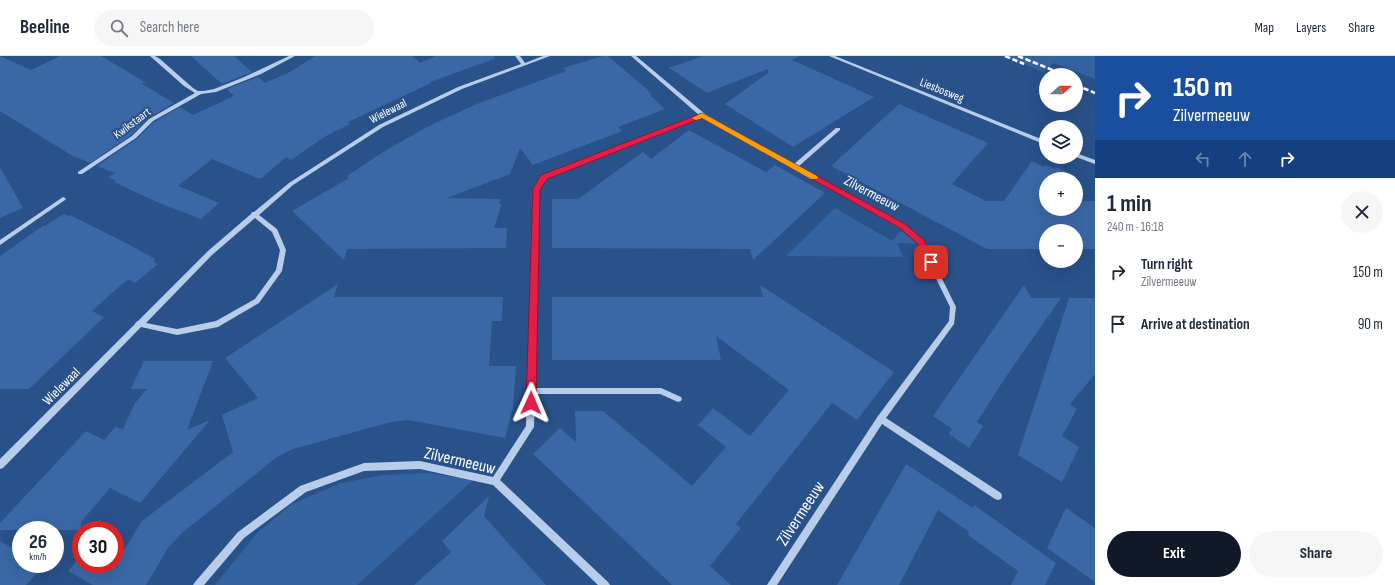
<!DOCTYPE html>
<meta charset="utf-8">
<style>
:root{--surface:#fff;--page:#f6f6f7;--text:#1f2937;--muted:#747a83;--line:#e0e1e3;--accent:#111827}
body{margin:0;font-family:"Sofia Sans Condensed",sans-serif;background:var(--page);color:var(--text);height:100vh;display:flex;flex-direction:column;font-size:15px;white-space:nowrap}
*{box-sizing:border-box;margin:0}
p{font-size:13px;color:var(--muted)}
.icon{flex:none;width:22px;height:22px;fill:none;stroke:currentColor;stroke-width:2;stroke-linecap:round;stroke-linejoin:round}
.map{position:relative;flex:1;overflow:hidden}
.panel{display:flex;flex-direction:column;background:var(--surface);width:300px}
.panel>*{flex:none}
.banner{background:#1a4fa0;color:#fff;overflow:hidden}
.needle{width:26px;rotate:69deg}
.controls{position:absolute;left:1039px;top:12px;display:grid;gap:8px}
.controls a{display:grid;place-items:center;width:44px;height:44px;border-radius:50%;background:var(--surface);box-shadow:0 4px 16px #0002;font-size:20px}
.speed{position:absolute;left:12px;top:465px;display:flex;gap:8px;font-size:20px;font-weight:700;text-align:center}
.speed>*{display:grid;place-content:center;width:52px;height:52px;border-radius:50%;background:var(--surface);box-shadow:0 4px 16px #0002;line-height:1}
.speed small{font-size:10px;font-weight:400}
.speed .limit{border:6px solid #d22;background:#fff;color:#111}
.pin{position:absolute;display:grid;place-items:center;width:34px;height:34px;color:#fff;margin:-17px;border-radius:8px;box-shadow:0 2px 6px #0006}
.me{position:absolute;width:44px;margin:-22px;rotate:1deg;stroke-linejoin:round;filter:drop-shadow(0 0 3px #0008)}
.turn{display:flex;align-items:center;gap:14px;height:84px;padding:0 12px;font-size:18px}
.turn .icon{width:52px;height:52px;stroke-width:2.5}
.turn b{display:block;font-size:28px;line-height:34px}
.lanes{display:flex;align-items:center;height:38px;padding:0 12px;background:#0003;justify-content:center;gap:20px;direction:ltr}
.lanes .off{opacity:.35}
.round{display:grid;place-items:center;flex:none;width:42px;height:42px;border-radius:21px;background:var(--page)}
.summary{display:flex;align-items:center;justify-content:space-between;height:68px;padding:0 12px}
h1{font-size:24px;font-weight:700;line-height:30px}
.button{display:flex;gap:8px;margin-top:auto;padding:8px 12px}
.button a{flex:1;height:46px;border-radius:24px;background:var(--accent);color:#fff;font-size:16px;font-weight:700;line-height:46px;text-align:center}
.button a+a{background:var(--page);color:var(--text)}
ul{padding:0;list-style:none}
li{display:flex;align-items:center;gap:12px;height:52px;padding:0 12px}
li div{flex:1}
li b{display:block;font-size:15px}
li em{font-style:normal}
header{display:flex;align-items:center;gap:24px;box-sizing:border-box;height:56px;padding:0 20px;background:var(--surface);border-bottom:1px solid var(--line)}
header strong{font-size:19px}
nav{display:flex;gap:22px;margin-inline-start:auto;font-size:14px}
.search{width:280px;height:36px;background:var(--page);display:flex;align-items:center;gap:10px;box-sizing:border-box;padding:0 14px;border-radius:22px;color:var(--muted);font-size:15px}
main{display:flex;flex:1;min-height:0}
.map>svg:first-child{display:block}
.green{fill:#3463a2}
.building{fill:#3a68a6}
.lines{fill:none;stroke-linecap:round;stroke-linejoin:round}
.minor{fill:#b8cde9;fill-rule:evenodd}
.rail{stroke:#fff;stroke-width:2.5;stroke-dasharray:5.5 2.5;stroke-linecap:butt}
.route{fill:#e11d48;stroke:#92132f}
.slow{fill:#f59e0b}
.labels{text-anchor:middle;stroke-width:4;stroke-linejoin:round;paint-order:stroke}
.far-street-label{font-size:12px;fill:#fff;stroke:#29518a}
.street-label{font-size:14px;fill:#fff;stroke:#29518a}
.near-street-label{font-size:17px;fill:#fff;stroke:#29518a}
</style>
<header>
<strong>Beeline</strong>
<div class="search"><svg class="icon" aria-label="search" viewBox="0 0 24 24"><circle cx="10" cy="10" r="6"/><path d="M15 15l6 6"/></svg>Search here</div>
<nav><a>Map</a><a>Layers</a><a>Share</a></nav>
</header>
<main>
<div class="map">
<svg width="1095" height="529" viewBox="0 0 1095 529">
<rect width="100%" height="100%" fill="#29518a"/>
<path class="green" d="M1004,0H1095V23L1054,7L1043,16Z
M835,152L892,185L901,175L910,181L916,188L897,187L903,201L786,200Z
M427,417L473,424L357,529H215L257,477L292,448L341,427L383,419Z"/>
<path class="building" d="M0,0L31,14L60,0H101L145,26L142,28L174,47L148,62L131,79L90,107L71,99L0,55Z
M191,0H234L252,16L222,28Z
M315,0H413L420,7L436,0H494V3L430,26L431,27L348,66L350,68L326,80L291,104L286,101L262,122H257L212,103L178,130L219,147L201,163L159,147L114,126L116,125L108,121L115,117L97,110L137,83L154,66L180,51L193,59L234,40L227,33L258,21L265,27L290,16Z
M603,0H608L649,35H648L652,39H650L665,53L618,71L622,75L533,109L520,92L510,118L447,142L501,143L499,148H502L494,172H507L506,192L347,193L344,204L292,155L349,122L347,120L383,96L425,72L474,49L566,15L563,12Z
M703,0H798V1L792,4L874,41L793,91L725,48L769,16L767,13L707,37L669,12Z
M899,48L988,87L952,128L986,145H1004L1032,105L1044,111L1045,109L1055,113L1056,111L1076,120L1075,123H1046V153H1076V145H1095V193H1076V175H1046V193H987L831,110Z
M689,74L766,116L775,109L825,137L753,204L750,193L552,192V143H578L643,96L651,103Z
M0,111L23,152L0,162Z
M64,158L69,160L70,159L126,187L155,203L153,205L158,208L135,227L128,223L92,255L104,261L29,333H0V200L44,169L45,170Z
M338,228L334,241H503L502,265H492L489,310H516L513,351L505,382L408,364L391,366L293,393L277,401L182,477L168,492L146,529H93L68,515L81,500V508H104L113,512L142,465L233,396L222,359L258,342L225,302Z
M760,229L894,316L857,364L832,347L736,468L741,472L710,510L731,529H672L533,398L560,372L576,386L575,355H603L692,430L726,391L698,369L713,352L750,380L789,334L716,280L721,304H552V241H763Z
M1024,229L1031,242H1061L1005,322L977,366L983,370L969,392L949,378L952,373L933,360Z
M1069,242H1095V318L1070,348L1077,353L1062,380L1079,391L1062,426L1018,399Z
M144,305H213L187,374L210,364L140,447L110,432L81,466V474H0V467L86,375L104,384L115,371L123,373L135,347L147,333H131Z
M906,408L973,452L974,449L1056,507L1045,529H1011L1018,515L968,479L969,476L938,454L899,529H837Z
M489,440L484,460L546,529H414L451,496L442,485Z
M1066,452L1095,472V526L1047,492Z
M0,485L21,497V508H41L44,510L26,529H0Z"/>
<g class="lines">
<path class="minor" d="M150,0H155L160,3L193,32L198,35H204L214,33L242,22L289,0H295L261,18L216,36L201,38L153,65L136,82L82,118H78V116L132,80L149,63L195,37L184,30Z
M515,0H520L525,7L543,0H550L462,33L383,71L293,129L259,159L277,173L286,194L282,215L259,247L218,271L177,279L141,271L3,412L0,413V403L135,268L136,266L138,265L208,195L251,158L252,156H254L289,127L379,69L458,31L521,8ZM255,162L272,176L280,194L276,214L255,243L216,265L177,273L146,267L212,199Z
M631,0H636L705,58L794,108L836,72H840V74L799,110L904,168L923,184L956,251L954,268L886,362L1001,437L1002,440L1001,443L998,444L995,443L882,368L777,529H767L878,360L949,265L950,251L919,188L900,172L795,113L792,112L791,111L703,61L546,122L539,134L535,332H661L681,341L682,343L681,345L678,346L660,338H535L534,371L500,424L608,526L610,529H598L493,429L420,413L364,415L306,436L244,482L204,529H193L195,526L238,476L300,430L364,407L420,405L493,421L526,370L533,134L542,120L699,59Z
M829,0H835L1046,85V89Z
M1076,97L1095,104V108L1076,101Z
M63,141L65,142L66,143L65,144L0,189V184Z"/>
<path class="rail" d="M1005,0L1024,8
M1018,0L1065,19
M1076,29L1095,37"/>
</g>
<path class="route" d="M702,57L905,168L924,184L935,206L934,208H928L918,188L900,172L702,62L547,123L540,134L536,347L534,350L531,351L527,350L526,347L533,132L541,119Z"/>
<path class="slow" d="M702,57L817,120L818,122L817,123H811L702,62L696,64L692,62Z"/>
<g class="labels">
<g class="far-street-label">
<text transform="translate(942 34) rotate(22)" y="4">Liesbosweg</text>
<text transform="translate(388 55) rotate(-27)" y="4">Wielewaal</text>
<text transform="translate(132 67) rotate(-37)" y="4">Kwikstaart</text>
</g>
<g class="street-label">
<text transform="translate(872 137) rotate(28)" y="5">Zilvermeeuw</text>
<text transform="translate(61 330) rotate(-45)" y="5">Wielewaal</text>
</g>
<g class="near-street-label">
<text transform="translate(460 404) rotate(13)" y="6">Zilvermeeuw</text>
<text transform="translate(800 457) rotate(-57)" y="6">Zilvermeeuw</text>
</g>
</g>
</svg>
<div class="controls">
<a><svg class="needle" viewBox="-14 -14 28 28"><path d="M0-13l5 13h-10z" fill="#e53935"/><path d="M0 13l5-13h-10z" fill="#747a83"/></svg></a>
<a><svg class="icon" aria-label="layers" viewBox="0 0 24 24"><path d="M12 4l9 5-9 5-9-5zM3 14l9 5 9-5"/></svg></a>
<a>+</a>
<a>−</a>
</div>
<div class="speed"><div>26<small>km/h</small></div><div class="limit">30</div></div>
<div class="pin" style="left:931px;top:206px;background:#d93025"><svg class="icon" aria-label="arrive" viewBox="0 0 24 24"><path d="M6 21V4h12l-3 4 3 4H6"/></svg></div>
<svg class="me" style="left:531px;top:347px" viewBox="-20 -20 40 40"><path d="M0-17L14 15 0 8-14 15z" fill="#e11d48" stroke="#fff" stroke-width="4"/></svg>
</div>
<section class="panel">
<div class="banner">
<div class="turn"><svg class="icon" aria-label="right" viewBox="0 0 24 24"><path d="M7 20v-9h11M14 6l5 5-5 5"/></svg><div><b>150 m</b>Zilvermeeuw</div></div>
<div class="lanes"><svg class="icon off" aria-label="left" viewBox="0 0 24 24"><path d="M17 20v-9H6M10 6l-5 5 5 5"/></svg><svg class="icon off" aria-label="ahead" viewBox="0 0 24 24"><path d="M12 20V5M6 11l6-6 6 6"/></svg><svg class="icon" aria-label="right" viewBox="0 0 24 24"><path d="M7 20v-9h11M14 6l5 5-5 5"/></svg></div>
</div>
<div class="summary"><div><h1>1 min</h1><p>240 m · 16:18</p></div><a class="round"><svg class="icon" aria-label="close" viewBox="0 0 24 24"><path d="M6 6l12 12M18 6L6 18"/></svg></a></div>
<ul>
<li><svg class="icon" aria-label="right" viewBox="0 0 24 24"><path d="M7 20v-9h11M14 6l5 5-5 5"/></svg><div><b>Turn right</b><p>Zilvermeeuw</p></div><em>150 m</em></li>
<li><svg class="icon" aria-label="arrive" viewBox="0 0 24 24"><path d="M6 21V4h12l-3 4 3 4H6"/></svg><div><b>Arrive at destination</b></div><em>90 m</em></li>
</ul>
<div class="button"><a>Exit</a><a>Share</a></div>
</section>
</main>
